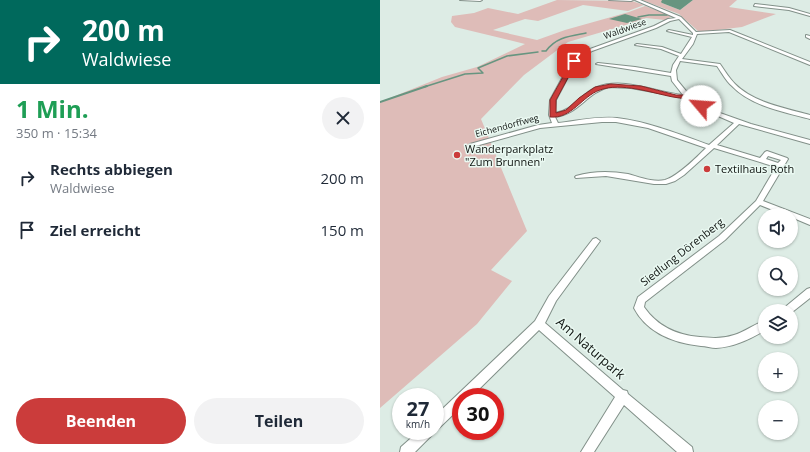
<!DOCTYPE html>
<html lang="de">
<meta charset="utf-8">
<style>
:root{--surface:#fff;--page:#f2f2f3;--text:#1f2937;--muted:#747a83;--accent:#cb3c3b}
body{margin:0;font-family:"Open Sans",sans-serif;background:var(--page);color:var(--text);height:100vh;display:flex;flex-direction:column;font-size:15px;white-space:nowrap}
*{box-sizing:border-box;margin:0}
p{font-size:13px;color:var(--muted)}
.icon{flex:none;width:22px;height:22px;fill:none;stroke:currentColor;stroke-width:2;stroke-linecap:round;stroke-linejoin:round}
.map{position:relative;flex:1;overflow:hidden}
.details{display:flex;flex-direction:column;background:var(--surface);width:380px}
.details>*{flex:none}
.guide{background:#00695c;color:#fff;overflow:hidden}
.controls{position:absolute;left:378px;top:208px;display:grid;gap:8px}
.controls a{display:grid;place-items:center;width:40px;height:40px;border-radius:50%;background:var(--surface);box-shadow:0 1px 3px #0004;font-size:20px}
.speed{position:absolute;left:12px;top:388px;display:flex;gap:8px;font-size:20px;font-weight:700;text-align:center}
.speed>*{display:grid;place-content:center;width:52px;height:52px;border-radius:50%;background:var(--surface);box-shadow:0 1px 3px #0004;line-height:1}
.speed small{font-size:10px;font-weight:400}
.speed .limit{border:6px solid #d22;background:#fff;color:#111}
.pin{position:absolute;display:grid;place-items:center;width:34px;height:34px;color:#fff;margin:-17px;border-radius:8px;box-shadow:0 2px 6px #0006}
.me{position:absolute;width:44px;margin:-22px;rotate:297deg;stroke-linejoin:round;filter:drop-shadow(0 0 3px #0008)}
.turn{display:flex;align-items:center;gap:14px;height:84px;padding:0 16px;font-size:18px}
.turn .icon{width:52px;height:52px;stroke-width:2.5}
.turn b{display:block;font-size:28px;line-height:34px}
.round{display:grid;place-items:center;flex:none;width:42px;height:42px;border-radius:21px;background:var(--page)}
.headline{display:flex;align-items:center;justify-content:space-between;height:68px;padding:0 16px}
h1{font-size:24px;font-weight:700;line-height:30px;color:#1e9e55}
.action{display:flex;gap:8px;margin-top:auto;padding:8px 16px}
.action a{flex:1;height:46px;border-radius:24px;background:var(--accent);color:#fff;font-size:16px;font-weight:700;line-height:46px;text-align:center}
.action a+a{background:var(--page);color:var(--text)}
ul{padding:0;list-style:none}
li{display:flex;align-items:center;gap:12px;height:52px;padding:0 16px}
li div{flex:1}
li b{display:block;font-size:15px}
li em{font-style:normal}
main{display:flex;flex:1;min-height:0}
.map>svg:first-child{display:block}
.green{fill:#debcb8}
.water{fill:#679580}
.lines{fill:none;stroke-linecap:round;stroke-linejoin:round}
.stream-far1{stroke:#679580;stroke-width:1.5}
.stream{stroke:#679580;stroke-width:2}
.street-casing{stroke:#829089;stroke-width:2}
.street{fill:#fff;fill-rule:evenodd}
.route{fill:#cb3c3b;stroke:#842726}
.poi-dot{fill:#cb3c3b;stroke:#eaf9f2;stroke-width:1.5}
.labels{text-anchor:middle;stroke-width:3;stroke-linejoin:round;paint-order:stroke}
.far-street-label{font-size:9px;fill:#0f1411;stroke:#eaf9f2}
.poi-label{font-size:11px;fill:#0f1411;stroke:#eaf9f2;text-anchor:start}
.street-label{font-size:11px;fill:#0f1411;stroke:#eaf9f2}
.near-street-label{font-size:13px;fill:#0f1411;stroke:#eaf9f2}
</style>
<main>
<section class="details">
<div class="guide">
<div class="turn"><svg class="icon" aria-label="right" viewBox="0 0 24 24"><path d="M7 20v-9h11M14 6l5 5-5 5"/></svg><div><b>200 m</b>Waldwiese</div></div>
</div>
<div class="headline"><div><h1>1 Min.</h1><p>350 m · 15:34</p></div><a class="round"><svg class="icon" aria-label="close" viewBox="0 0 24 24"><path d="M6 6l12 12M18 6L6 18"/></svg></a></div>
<ul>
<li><svg class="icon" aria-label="right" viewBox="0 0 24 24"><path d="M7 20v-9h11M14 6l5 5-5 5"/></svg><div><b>Rechts abbiegen</b><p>Waldwiese</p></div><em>200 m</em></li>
<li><svg class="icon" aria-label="arrive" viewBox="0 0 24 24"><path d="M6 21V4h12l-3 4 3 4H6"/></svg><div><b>Ziel erreicht</b></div><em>150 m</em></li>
</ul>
<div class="action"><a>Beenden</a><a>Teilen</a></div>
</section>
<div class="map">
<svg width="430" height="452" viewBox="0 0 430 452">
<rect width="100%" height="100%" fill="#ddece5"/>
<path class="green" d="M177,0L252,1L264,5L248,11L203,5L158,21L145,19L113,30L157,40L185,30L249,12L265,6L292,16L285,20L266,18L256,22L188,42L144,75L101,119L147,231L111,270L132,281L97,324L0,408V102L62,77L97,67L145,44L75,27L71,22L72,16L94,13L108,8L138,14Z
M262,0H282V3L300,10L313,0H357L349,7L396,14L362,27L321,32L318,31L299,14Z"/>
<path class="water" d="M282,0H313L300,10L282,3L281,2Z
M245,14L262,19L247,23L229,19Z"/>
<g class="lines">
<path class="stream-far1" d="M258,17L269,15H287
M162,51H166C176,37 190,36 206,33
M44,87L85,74L103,73L98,68L127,56L158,52"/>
<path class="stream" d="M0,102L47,86"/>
<defs>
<path id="street" d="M80,0H102L100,1Z
M229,0H253L251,1Z
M255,0H260L301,17L316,32L350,30L430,62V65L349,32L317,34L313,44L302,59L340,64C345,71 349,78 355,84C374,103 405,108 430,115V119C404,112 371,106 352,86C346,81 342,73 337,66L300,61L296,70L297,80L311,97L325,107L340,113L371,124L430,140V144L359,124L337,145L380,158L385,152L387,151L407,158L408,159L383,201L430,219V225L411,217V215H405L380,205L345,240L265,302L264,307C278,327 297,335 320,337C333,338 341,339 354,335C365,332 374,324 385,321V330C371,339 353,347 336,348C331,348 326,346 321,346C294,343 267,333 254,308L258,297L339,236L376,201L396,167L334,148L304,175L295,181L286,184H274L226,176L196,178L195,177L196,176C213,171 230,171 248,174C259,177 274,183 285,180C298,176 316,158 326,148L268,128L236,122H222L160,128L92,147L89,145L90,144L158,125L172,123L169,115L170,100L192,60L210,49L274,26L288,19L296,18ZM299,19L313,33V35L289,30L287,31L312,37L301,54L282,47L257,44L255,45L281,49L299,56L293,65L291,73L255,67L218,63L216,64L291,76L292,81L303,95C275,92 244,77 217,87C201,93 193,111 175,113L176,100L196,62L212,51L276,28L290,21ZM229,87L251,88L306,98L322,109L354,123L329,145C299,134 269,122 237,118C217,116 197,121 178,123L175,117C199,114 206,93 229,87ZM388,156L401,160L398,163L386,159Z
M375,4L409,8L430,14V16L409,10L374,6Z
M426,35L430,36V39L426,37Z
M216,238L220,241L176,301L165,323L243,390L247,391L248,394L312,447L313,452H297L244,405L214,452H201L235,397L159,330L91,397H81V407L59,428L55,430V416L155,321L169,296L213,239Z
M430,288V298L411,313V311H402L404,308L427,289Z
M39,431H54L52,435L35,452H20L21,447Z"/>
</defs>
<use href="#street" class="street-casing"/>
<use href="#street" class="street"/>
</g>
<path class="route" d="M194,59L197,61L176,100V113L186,110L199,98L215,87L231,84L261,86L296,95H308L324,106L319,107C315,104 310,100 306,99C302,98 297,98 293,97C272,93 241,82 220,90C202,96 192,119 170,117V100L192,61Z"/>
<g class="poi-dot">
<circle cx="77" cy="155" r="4"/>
<circle cx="327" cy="169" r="4"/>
</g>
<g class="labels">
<g class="far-street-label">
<text transform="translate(245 29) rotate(-20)" y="3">Waldwiese</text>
<text transform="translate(127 126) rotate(-15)" y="3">Eichendorffweg</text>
</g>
<g class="poi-label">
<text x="85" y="153">Wanderparkplatz<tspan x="85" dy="13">"Zum Brunnen"</tspan></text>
<text x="335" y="173">Textilhaus Roth</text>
</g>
<g class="street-label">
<text transform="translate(302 252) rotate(-38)" y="4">Siedlung Dörenberg</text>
</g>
<g class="near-street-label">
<text transform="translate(211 348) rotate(41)" y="5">Am Naturpark</text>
</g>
</g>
</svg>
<div class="controls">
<a><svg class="icon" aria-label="sound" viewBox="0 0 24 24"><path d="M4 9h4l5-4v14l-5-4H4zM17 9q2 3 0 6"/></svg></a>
<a><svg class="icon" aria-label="search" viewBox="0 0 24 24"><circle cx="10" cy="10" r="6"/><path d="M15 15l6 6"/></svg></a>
<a><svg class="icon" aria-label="layers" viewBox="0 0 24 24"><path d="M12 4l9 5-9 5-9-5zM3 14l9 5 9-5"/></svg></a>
<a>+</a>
<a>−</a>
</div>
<div class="speed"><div>27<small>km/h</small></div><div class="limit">30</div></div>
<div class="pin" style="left:194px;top:61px;background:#d93025"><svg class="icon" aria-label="arrive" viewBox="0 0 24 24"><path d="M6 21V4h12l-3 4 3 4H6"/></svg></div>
<svg class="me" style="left:321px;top:106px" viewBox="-20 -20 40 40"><circle r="19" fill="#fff"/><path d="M0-13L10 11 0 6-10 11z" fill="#cb3c3b"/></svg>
</div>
</main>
